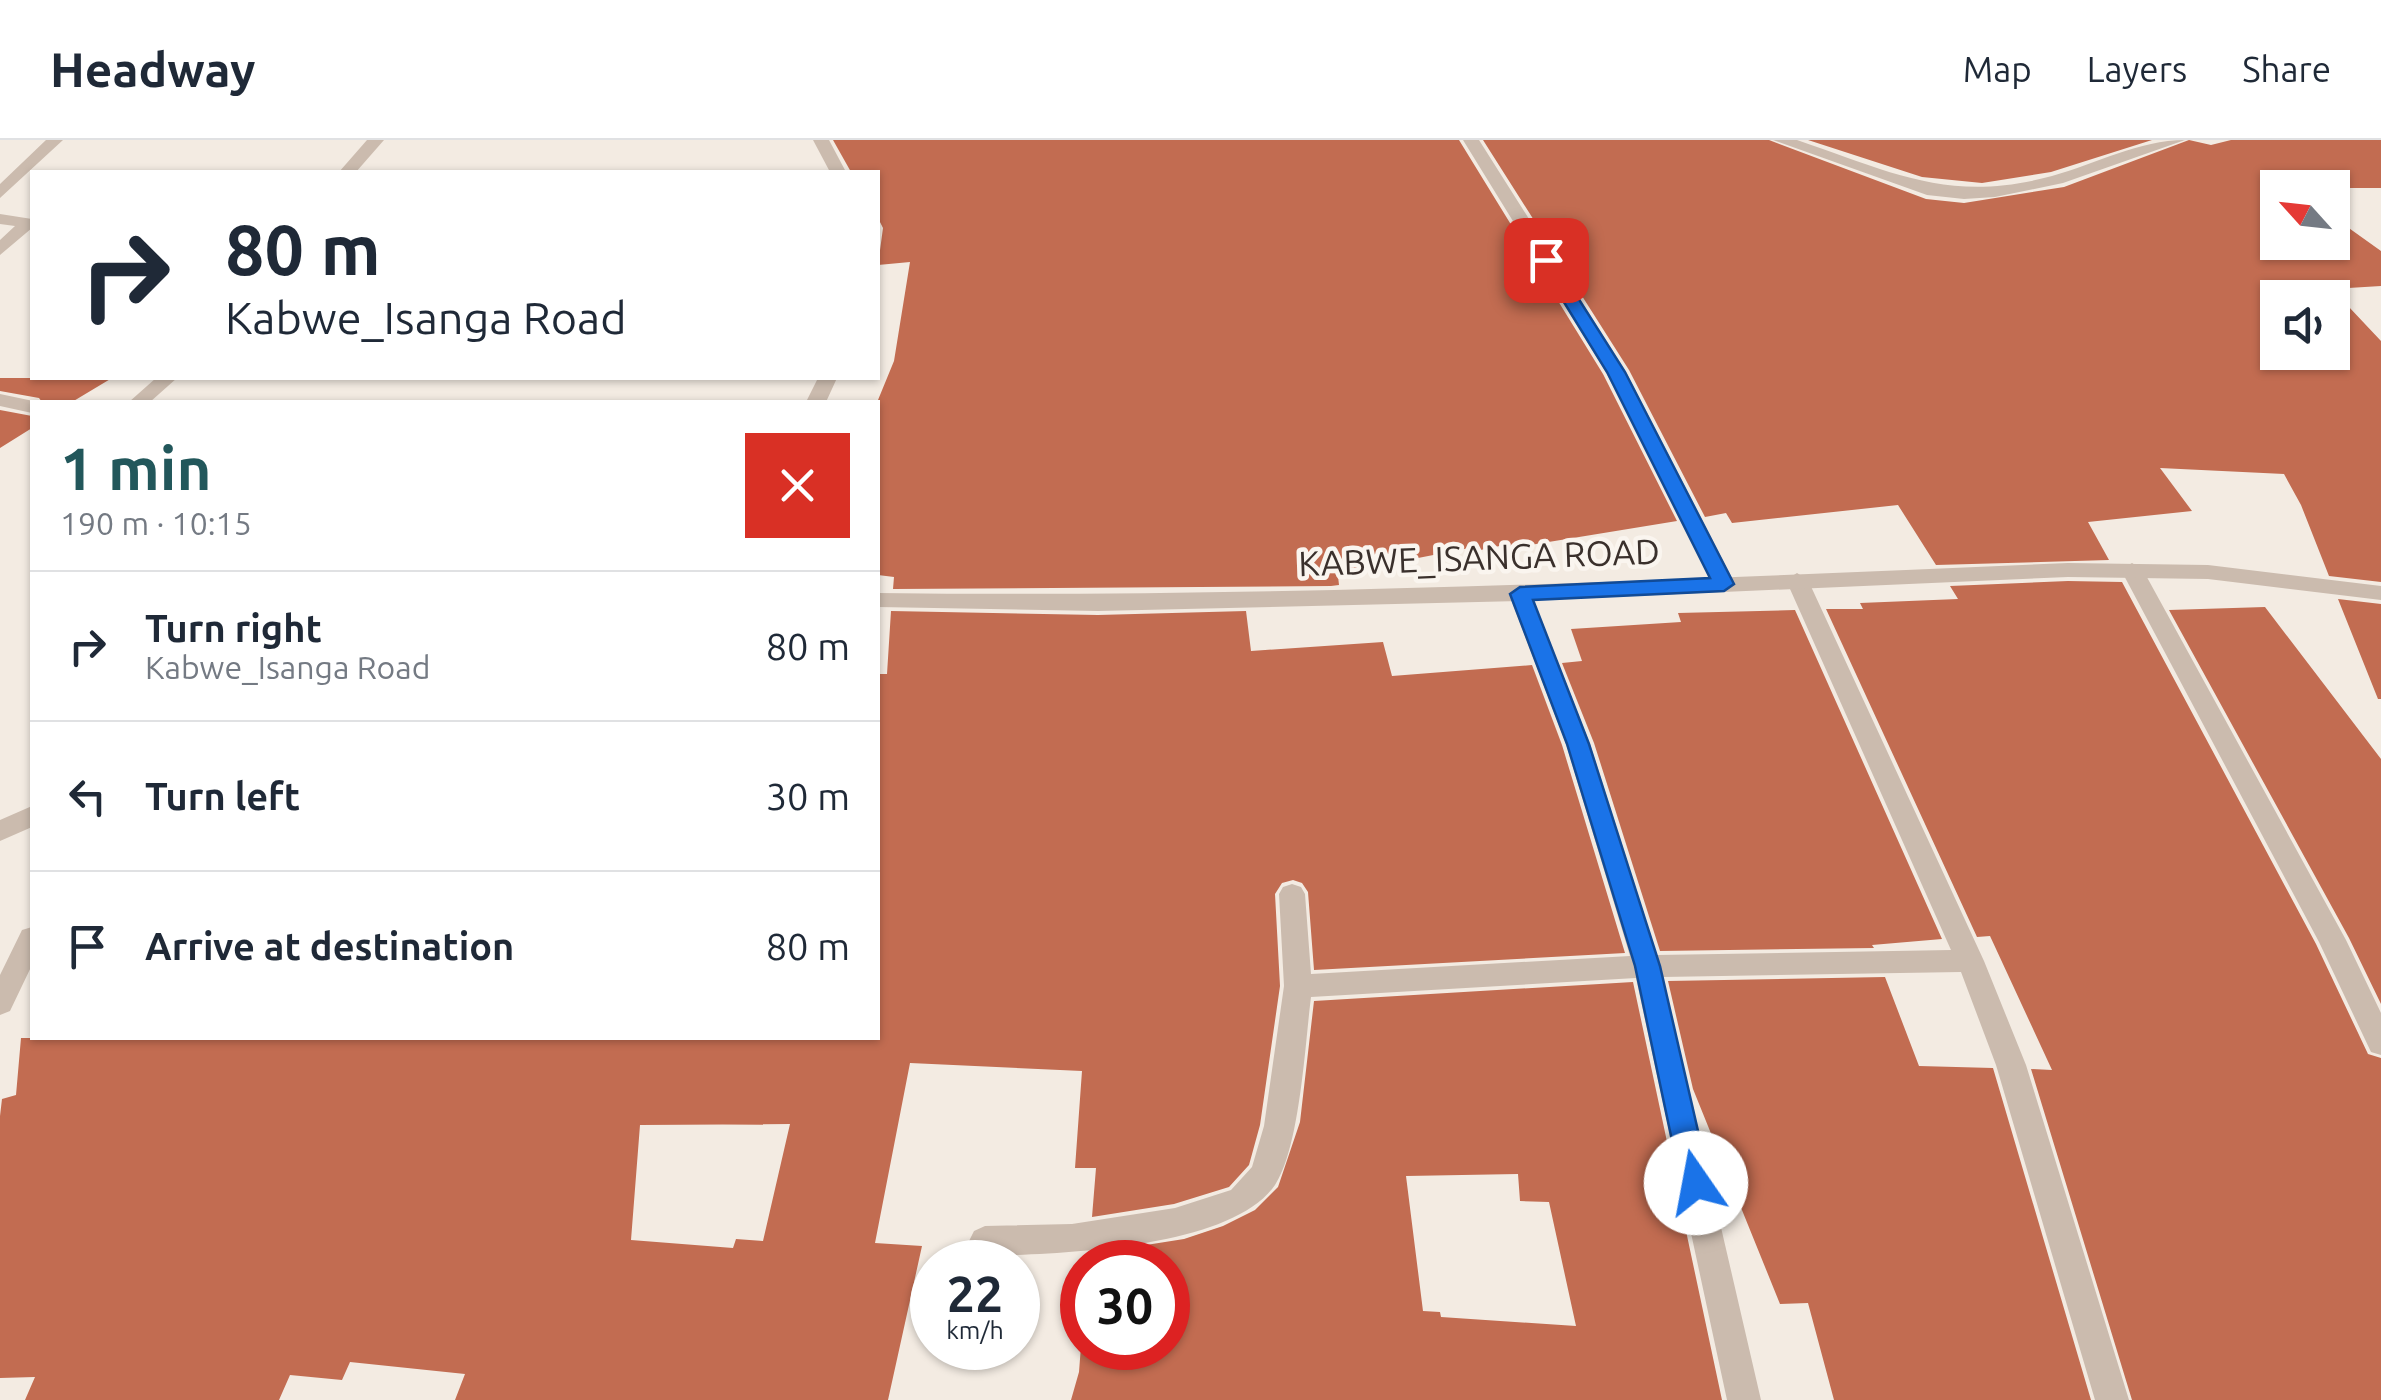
<!DOCTYPE html>
<meta charset="utf-8">
<style>
:root{--surface:#fff;--page:#f2f2f3;--text:#1f2937;--muted:#747a83;--line:#e0e1e3;--accent:#22575b}
body{margin:0;font-family:Ubuntu,sans-serif;background:var(--page);color:var(--text);height:100vh;display:flex;flex-direction:column;font-size:38px;white-space:nowrap}
*{box-sizing:border-box;margin:0}
p{font-size:32px;color:var(--muted)}
.icon{flex:none;width:55px;height:55px;fill:none;stroke:currentColor;stroke-width:2;stroke-linecap:round;stroke-linejoin:round}
.map{position:relative;flex:1;overflow:hidden}
.panel{position:absolute;left:30px;top:260px;width:850px;height:640px;display:flex;flex-direction:column;background:var(--surface);border-radius:0px;box-shadow:0 2px 8px #0004}
.panel>*{flex:none}
.banner{position:absolute;left:30px;top:30px;width:850px;height:210px;border-radius:0px;box-shadow:0 2px 8px #0004;background:#fff;color:var(--text);overflow:hidden}
.needle{width:65px;rotate:297deg}
.buttons{position:absolute;left:2260px;top:30px;display:grid;gap:20px}
.buttons a{display:grid;place-items:center;width:90px;height:90px;border-radius:0px;background:var(--surface);box-shadow:0 2px 8px #0004;font-size:50px}
.speed{position:absolute;left:910px;top:1100px;display:flex;gap:20px;font-size:50px;font-weight:700;text-align:center}
.speed>*{display:grid;place-content:center;width:130px;height:130px;border-radius:50%;background:var(--surface);box-shadow:0 2px 8px #0004;line-height:1}
.speed small{font-size:25px;font-weight:400}
.speed .limit{border:15px solid #d22;background:#fff;color:#111}
.pin{position:absolute;display:grid;place-items:center;width:85px;height:85px;color:#fff;margin:-42px;border-radius:20px;box-shadow:0 5px 15px #0006}
.me{position:absolute;width:110px;margin:-55px;rotate:348deg;stroke-linejoin:round;filter:drop-shadow(0 0 8px #0008)}
.turn{display:flex;align-items:center;gap:35px;height:210px;padding:0 30px;font-size:45px}
.turn .icon{width:130px;height:130px;stroke-width:2.5}
.turn b{display:block;font-size:70px;line-height:85px}
.round{display:grid;place-items:center;flex:none;width:105px;height:105px;border-radius:0px;background:var(--page)}
.summary{display:flex;align-items:center;justify-content:space-between;height:170px;padding:0 30px}
h1{font-size:60px;font-weight:700;line-height:75px;color:var(--accent)}
ul{padding:0;list-style:none}
li{display:flex;align-items:center;gap:30px;height:150px;padding:0 30px;border-top:2px solid var(--line)}
li div{flex:1}
li b{display:block;font-size:38px}
li em{font-style:normal}
header{display:flex;align-items:center;gap:60px;box-sizing:border-box;height:140px;padding:0 50px;background:var(--surface);border-bottom:2px solid var(--line)}
header strong{font-size:48px}
nav{display:flex;gap:55px;margin-inline-start:auto;font-size:35px}
.map>svg:first-child{display:block}
.building{fill:#c26c51;fill-rule:evenodd}
.lines{fill:none;stroke-linecap:round;stroke-linejoin:round}
.minor{fill:#cbbbae;fill-rule:evenodd}
.tertiary{fill:#cbbbae;fill-rule:evenodd}
.route{fill:#1a73e8;stroke:#114b97;stroke-width:2.5}
.labels{text-anchor:middle;stroke-width:9;stroke-linejoin:round;paint-order:stroke}
.street-label{font-size:35px;fill:#3a302c;stroke:#faf5ef}
</style>
<header>
<strong>Headway</strong>
<nav><a>Map</a><a>Layers</a><a>Share</a></nav>
</header>
<div class="map">
<svg width="2381" height="1260" viewBox="0 0 2381 1260">
<rect width="100%" height="100%" fill="#f3ebe2"/>
<path class="building" d="M833,0H1459L1603,234L1677,381L1511,408L1509,404L1471,412L1469,408L1362,429L1363,432L1338,436L1339,445L1331,446L893,449L894,437L878,435V260L894,221L910,122L878,125L883,88L878,78V32H851Z
M1483,0H1769L1926,59L1964,63L2064,47L2189,0L2211,5L2231,0H2381V48H2278V102H2332V76L2381,111V146L2332,149L2381,201V442L2329,436L2301,365L2284,334L2160,328L2192,371L2088,382L2109,420L1936,425L1898,365L1732,383L1726,373L1705,377L1629,230ZM2278,158H2332V212H2278Z
M1808,0H2152L2051,32L1982,43L1922,37Z
M0,238H112L72,262H42L39,258L0,251Z
M0,270L32,276V288L0,308Z
M2068,441L2122,442L2316,804L2368,914L2381,918V1260H2132L2031,929L2052,930L1990,796L1977,797L1826,469H1863L1860,463L1958,459L1950,446Z
M2338,459L2381,464V559H2378Z
M2265,467L2381,619V864L2349,798L2169,470Z
M1795,470L1942,799L1872,805L1874,808L1660,811L1594,603L1562,523L1582,521L1571,489L1681,482L1678,473Z
M891,471L1098,475L1246,471L1251,511L1383,502L1392,536L1532,525L1562,605L1625,813L1314,830L1308,752L1302,743L1293,740L1282,743L1275,754L1280,846L1260,985L1249,1025L1229,1047L1174,1064L1092,1077L1096,1028H1075L1082,931L910,923L875,1103L922,1106L888,1260H455L465,1234L350,1222L342,1240L290,1235L279,1260H25L35,1237L0,1238V976L2,959L16,955L21,898H878V534H887ZM790,984L763,1101L736,1099L733,1108L631,1100L640,985Z
M1885,837L1919,926L1993,928L2091,1260H1834L1808,1163L1780,1164L1693,949L1668,841Z
M1633,842L1722,1260H1071L1079,1232L1082,1193V1208H1168V1122H1088L1089,1114L1184,1099L1223,1086L1255,1070L1278,1047L1300,982L1314,861ZM1518,1034L1520,1061L1549,1062L1576,1186L1441,1177L1440,1172L1423,1171L1406,1036Z"/>
<g class="lines">
<path class="minor" d="M46,0H63L0,58V44Z
M367,0H384L356,32H339Z
M813,0H829L846,32H830Z
M1463,0H1479L1626,232L1735,444L1732,449L1724,451L1713,444L1606,232Z
M1773,0H1797C1892,32 1949,64 2052,36C2096,24 2139,0 2185,0L2063,43L1995,57L1964,59L1927,55Z
M0,74L32,79V88L0,115V100L15,86L0,84Z
M156,238H177L150,262H129Z
M818,238H837L826,262H806Z
M2132,423L2143,430L2346,800L2381,873V915L2371,912L2319,802L2121,430Z
M1797,433L1808,440L1984,821L2026,925L2129,1260H2095L1996,925L1961,832L1663,837L1761,1260H1727L1636,838L1311,857C1305,904 1300,1007 1275,1045C1231,1109 1058,1114 985,1116L974,1111L969,1101L974,1091L985,1086L1072,1084L1175,1068L1231,1050L1252,1027L1264,986L1284,846L1279,754L1283,747L1292,744L1301,747L1305,754L1311,834L1630,816L1566,604L1509,454L1512,449L1520,447L1531,454L1590,604L1657,815L1951,810L1786,440Z
M32,666V687L0,701V680Z
M32,787V825L10,871L0,875V835L22,790Z"/>
<path class="tertiary" d="M0,254L38,262H32V273L0,266Z
M2068,423L2208,425L2381,446V460L2208,439L2068,437L1520,461L1098,471L878,467V453C1275,458 1671,440 2068,423Z"/>
</g>
<path class="route" d="M1546,116L1554,120L1625,232L1734,444L1724,451L1533,460L1589,604L1660,826L1710,1043L1705,1052L1696,1055L1686,1052L1681,1043L1635,826L1567,604L1510,454L1520,447L1710,438L1607,232L1538,120Z"/>
<g class="labels">
<g class="street-label">
<text transform="translate(1479 418) rotate(-2)" y="12">KABWE_ISANGA ROAD</text>
</g>
</g>
</svg>
<div class="buttons">
<a><svg class="needle" viewBox="-14 -14 28 28"><path d="M0-13l5 13h-10z" fill="#e53935"/><path d="M0 13l5-13h-10z" fill="#747a83"/></svg></a>
<a><svg class="icon" aria-label="sound" viewBox="0 0 24 24"><path d="M4 9h4l5-4v14l-5-4H4zM17 9q2 3 0 6"/></svg></a>
</div>
<div class="speed"><div>22<small>km/h</small></div><div class="limit">30</div></div>
<div class="pin" style="left:1546px;top:120px;background:#d93025"><svg class="icon" aria-label="arrive" viewBox="0 0 24 24"><path d="M6 21V4h12l-3 4 3 4H6"/></svg></div>
<svg class="me" style="left:1696px;top:1043px" viewBox="-20 -20 40 40"><circle r="19" fill="#fff"/><path d="M0-13L10 11 0 6-10 11z" fill="#1a73e8"/></svg>
<div class="banner">
<div class="turn"><svg class="icon" aria-label="right" viewBox="0 0 24 24"><path d="M7 20v-9h11M14 6l5 5-5 5"/></svg><div><b>80 m</b>Kabwe_Isanga Road</div></div>
</div>
<section class="panel">
<div class="summary"><div><h1>1 min</h1><p>190 m · 10:15</p></div><a class="round" style="background:#d93025;color:#fff"><svg class="icon" aria-label="close" viewBox="0 0 24 24"><path d="M6 6l12 12M18 6L6 18"/></svg></a></div>
<ul>
<li><svg class="icon" aria-label="right" viewBox="0 0 24 24"><path d="M7 20v-9h11M14 6l5 5-5 5"/></svg><div><b>Turn right</b><p>Kabwe_Isanga Road</p></div><em>80 m</em></li>
<li><svg class="icon" aria-label="left" viewBox="0 0 24 24"><path d="M17 20v-9H6M10 6l-5 5 5 5"/></svg><div><b>Turn left</b></div><em>30 m</em></li>
<li><svg class="icon" aria-label="arrive" viewBox="0 0 24 24"><path d="M6 21V4h12l-3 4 3 4H6"/></svg><div><b>Arrive at destination</b></div><em>80 m</em></li>
</ul>
</section>
</div>
